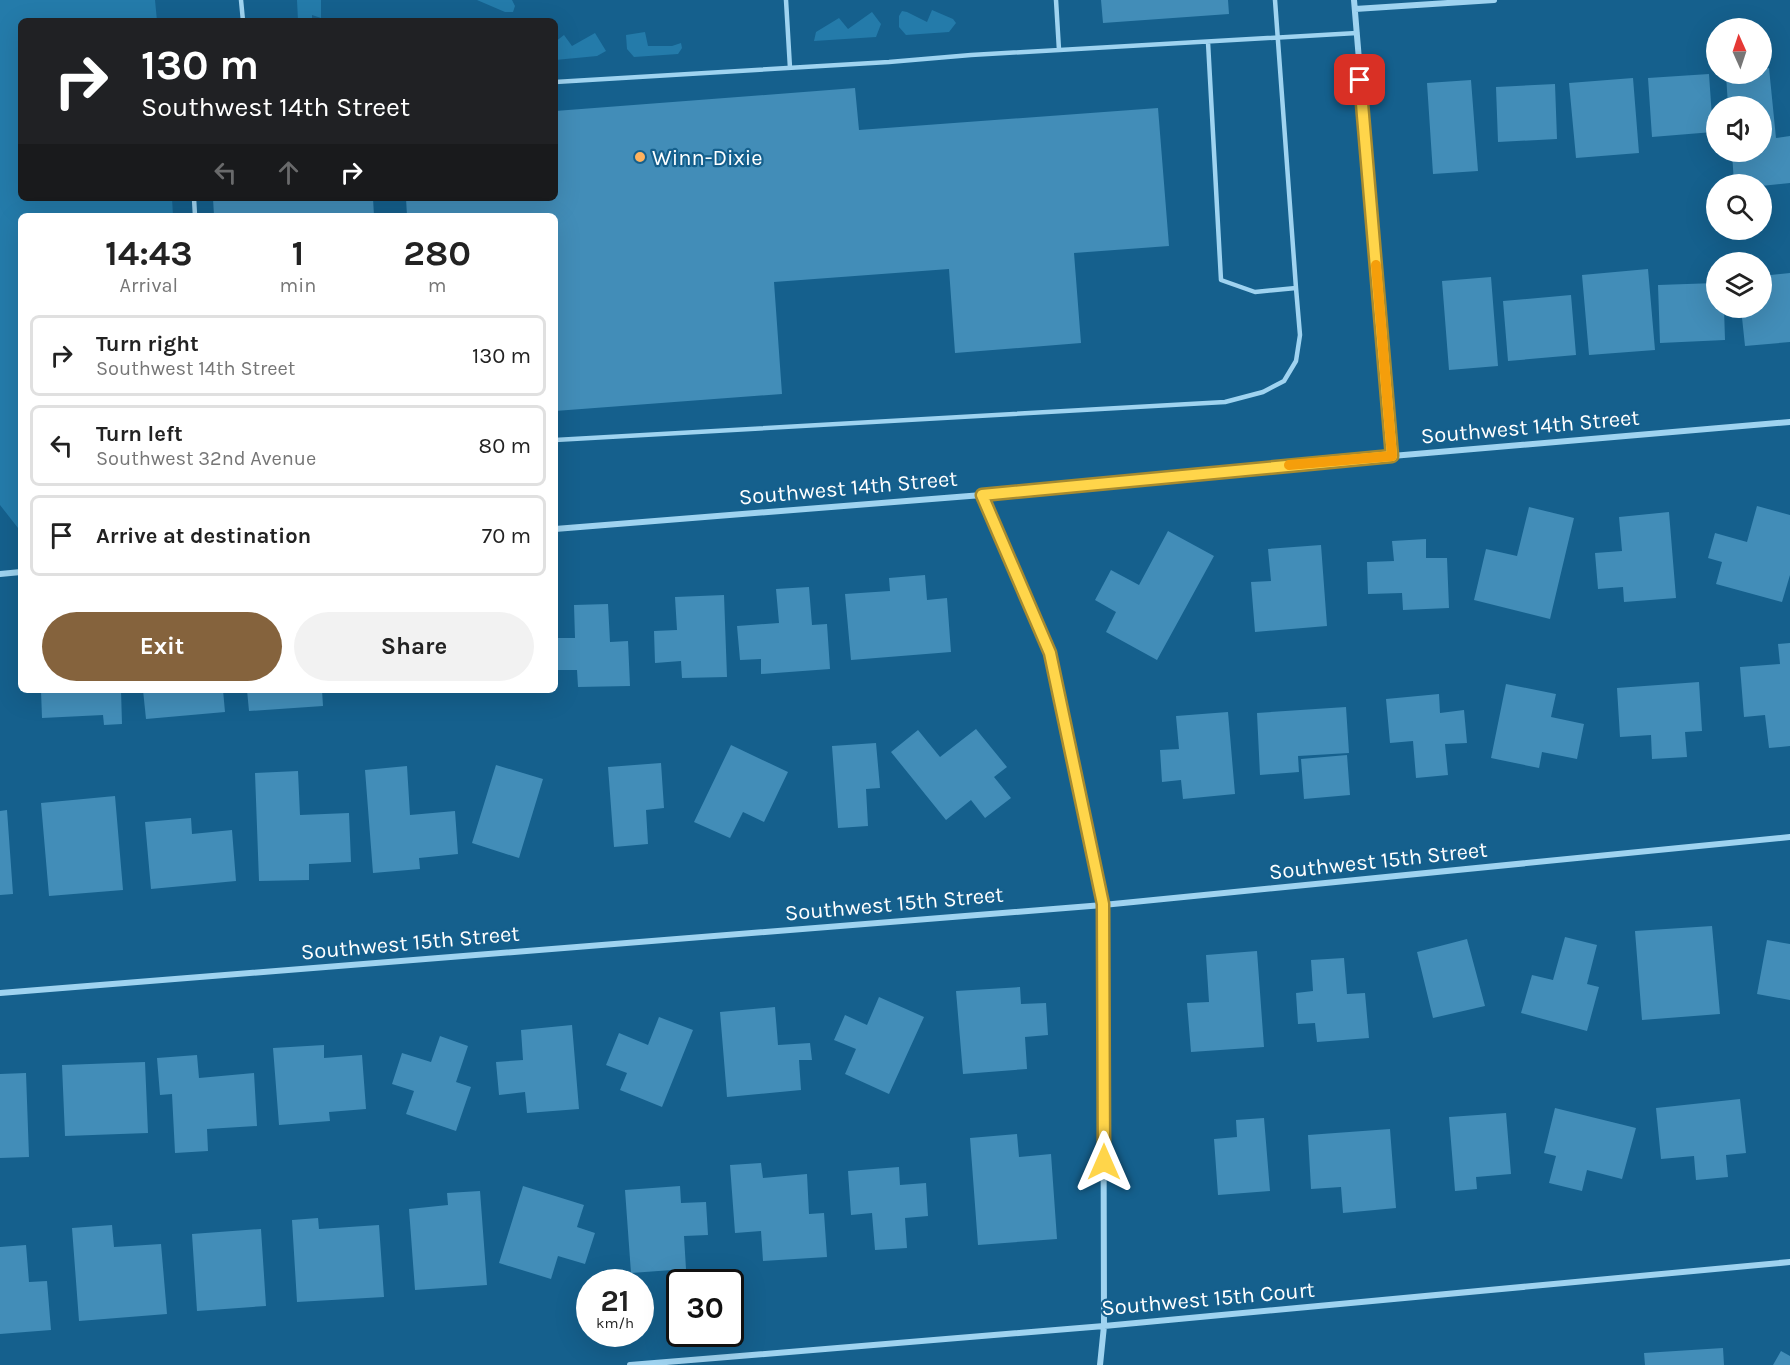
<!DOCTYPE html>
<style>
:root{--surface:#fff;--page:#f2f2f2;--text:#222;--muted:#767676;--line:#e0e0e0;--accent:#85633d}
body{margin:0;font-family:Karla,sans-serif;background:var(--page);color:var(--text);height:100vh;display:flex;flex-direction:column;font-size:22px;white-space:nowrap}
*{box-sizing:border-box;margin:0}
p{font-size:20px;color:var(--muted)}
.icon{flex:none;width:33px;height:33px;fill:none;stroke:currentColor;stroke-width:2;stroke-linecap:round;stroke-linejoin:round}
.map{position:relative;flex:1;overflow:hidden}
.side{position:absolute;left:18px;top:213px;width:540px;height:480px;display:flex;flex-direction:column;background:var(--surface);border-radius:9px;box-shadow:0 6px 24px #0002}
.side>*{flex:none}
.banner{position:absolute;left:18px;top:18px;width:540px;height:183px;border-radius:9px;box-shadow:0 6px 24px #0002;background:#202124;color:#fff;overflow:hidden}
.needle{width:39px;rotate:357deg}
.tools{position:absolute;left:1706px;top:18px;display:grid;gap:12px}
.tools a{display:grid;place-items:center;width:66px;height:66px;border-radius:50%;background:var(--surface);box-shadow:0 6px 24px #0002;font-size:30px}
.speed{position:absolute;left:576px;top:1269px;display:flex;gap:12px;font-size:30px;font-weight:700;text-align:center}
.speed>*{display:grid;place-content:center;width:78px;height:78px;border-radius:50%;background:var(--surface);box-shadow:0 6px 24px #0002;line-height:1}
.speed small{font-size:15px;font-weight:400}
.speed .limit{border:3px solid #111;border-radius:9px;background:#fff;color:#111}
.pin{position:absolute;display:grid;place-items:center;width:51px;height:51px;color:#fff;margin:-26px;border-radius:12px;box-shadow:0 3px 9px #0006}
.me{position:absolute;width:66px;margin:-33px;rotate:0deg;stroke-linejoin:round;filter:drop-shadow(0 0 4px #0008)}
.turn{display:flex;align-items:center;gap:21px;height:126px;padding:0 24px;font-size:27px}
.turn .icon{width:78px;height:78px;stroke-width:2.5}
.turn b{display:block;font-size:42px;line-height:51px}
.lanes{display:flex;align-items:center;height:57px;padding:0 24px;background:#0003;justify-content:center;gap:30px;direction:ltr}
.lanes .off{opacity:.35}
.eta{display:flex;justify-content:space-evenly;align-items:center;height:102px;text-align:center}
.eta b{font-size:36px;font-weight:700;line-height:42px}
.primary-button{display:flex;gap:12px;margin-top:auto;padding:12px 24px}
.primary-button a{flex:1;height:69px;border-radius:36px;background:var(--accent);color:#fff;font-size:24px;font-weight:700;line-height:69px;text-align:center}
.primary-button a+a{background:var(--page);color:var(--text)}
ul{padding:0;list-style:none}
li{display:flex;align-items:center;gap:18px;height:81px;margin:0 12px 9px;padding:0 12px;border:3px solid var(--line);border-radius:9px}
li div{flex:1}
li b{display:block;font-size:22px}
li em{font-style:normal}
.map>svg:first-child{display:block}
.green{fill:#247baa}
.building{fill:#428db8}
.lines{fill:none;stroke-linecap:round;stroke-linejoin:round}
.service{stroke:#9fd3f0;stroke-width:4.5}
.minor{stroke:#9fd3f0;stroke-width:6}
.route-casing{stroke:#a68a30;stroke-width:15}
.route{stroke:#ffd54a;stroke-width:10}
.slow{stroke:#f59e0b;stroke-width:10}
.poi-dot{fill:#ffb25e;stroke:#15608d;stroke-width:2}
.labels{text-anchor:middle;stroke-width:4.5;stroke-linejoin:round;paint-order:stroke}
.poi-label{font-size:22px;fill:#fff;stroke:#15608d;text-anchor:start}
.street-label{font-size:22px;fill:#fff;stroke:#15608d}
</style>
<div class="map">
<svg width="1790" height="1365" viewBox="0 0 1790 1365">
<rect width="100%" height="100%" fill="#15608d"/>
<path class="green" d="M0,0H155L157,21H21V198H172L173,216H21V527L18,528L0,505Z
M297,0H321V18L312,15V21H298Z
M477,0H512L515,6L513,12H505Z
M932,10L953,19L956,23L949,32L906,35L899,27V16L902,11L907,12L927,22Z
M872,12L881,24L876,37L814,41L816,32L839,18L848,29Z
M645,32L648,46H672L681,43L682,48L678,54L634,57L627,49L626,35Z
M595,33L606,51L597,56L555,60V42L564,35L572,46Z"/>
<path class="building" d="M1101,0H1228L1229,14L1103,23Z
M1769,68L1776,138L1790,136V183L1761,186L1734,184L1732,152H1761V106H1728L1726,74H1761V69Z
M1709,74L1713,132L1652,137L1648,78Z
M1633,78L1639,153L1576,158L1569,83Z
M1471,80L1478,171L1433,174L1427,83Z
M1555,84L1557,139L1498,142L1496,87Z
M855,88L859,130L1158,108L1169,246L1074,253L1081,343L955,353L949,269L774,282L782,394L555,411V216H407L406,198H555V111Z
M213,198H373L374,216H214Z
M1648,269L1655,350L1589,355L1582,275Z
M1790,273V342L1745,346L1741,308H1761V276Z
M1491,277L1498,366L1449,370L1442,281Z
M1716,283V308H1724L1725,340L1660,343L1658,285Z
M1571,295L1576,355L1508,361L1503,301Z
M1757,506L1790,515V575L1782,602L1716,584L1722,562L1708,558L1715,533L1747,542Z
M1529,507L1574,518L1550,619L1474,600L1486,549L1517,556Z
M1669,512L1676,598L1624,602L1623,587L1598,589L1595,553L1622,551L1619,517Z
M1168,531L1214,556L1157,660L1106,632L1116,612L1095,600L1111,570L1139,585Z
M1426,539V558H1447L1449,608L1403,610L1402,593L1368,594L1367,562L1394,561L1392,541Z
M1321,545L1327,626L1255,632L1251,582L1271,581L1268,549Z
M925,575L927,600L947,598L951,652L851,660L845,594L890,591L889,578Z
M809,587L812,625L827,624L830,669L761,674V659L740,660L737,626L779,623L776,589Z
M724,595L727,677L682,678L681,661L655,663L654,631L677,630L675,597Z
M608,604L610,642L628,641L630,686L578,687L577,670H555V638H575L574,605Z
M1790,643V746L1769,748L1765,715L1744,717L1740,667L1780,664L1778,644Z
M1699,682L1702,731L1685,732L1687,757L1652,759L1651,735L1620,737L1617,688Z
M1506,684L1556,694L1551,717L1584,724L1577,759L1542,752L1539,768L1491,758Z
M41,690H121L122,724L104,725L103,715L42,718Z
M143,690H223L225,712L146,719Z
M247,690H322L323,706L249,711Z
M1439,694L1440,713L1464,710L1467,743L1445,744L1448,775L1416,778L1413,741L1390,743L1386,699Z
M1346,707L1349,753L1298,756L1299,772L1260,775L1257,713Z
M1228,712L1235,794L1183,799L1181,780L1162,782L1160,750L1179,749L1176,716Z
M976,729L1007,767L994,777L1011,798L985,818L971,800L946,820L891,752L918,730L940,757Z
M876,743L880,788L866,789L868,826L838,828L832,746Z
M731,745L788,772L764,822L743,812L730,838L694,822Z
M1347,755L1350,795L1304,799L1301,759Z
M661,763L664,808L646,810L648,844L614,847L608,767Z
M496,765L543,779L519,858L472,843Z
M407,766L410,815L455,811L458,854L419,858L420,869L373,873L365,770Z
M298,771L300,815L349,813L351,862L309,864V880L259,881L255,773Z
M115,796L123,890L49,896L41,803Z
M7,810L13,894L0,895V811Z
M191,818L192,834L232,830L236,881L151,889L145,822Z
M1712,926L1720,1014L1642,1020L1635,931Z
M1565,937L1597,945L1587,984L1599,987L1587,1031L1521,1013L1532,975L1553,980Z
M1467,939L1485,1006L1433,1018L1417,952Z
M1767,940L1790,944V1000L1757,994Z
M1257,951L1264,1047L1191,1052L1187,1003L1209,1002L1206,955Z
M1344,958L1347,994L1365,993L1369,1038L1317,1042L1315,1023L1298,1024L1296,993L1313,991L1311,960Z
M1020,987L1021,1004L1046,1003L1048,1035L1025,1037L1027,1069L963,1074L956,991Z
M879,997L924,1017L889,1094L845,1074L856,1049L834,1040L845,1015L867,1025Z
M775,1007L778,1045L810,1043L812,1060H799L801,1090L727,1097L720,1012Z
M659,1017L693,1030L662,1107L620,1090L627,1073L606,1065L619,1033L648,1045Z
M572,1025L579,1109L527,1113L525,1092L499,1095L496,1062L523,1060L521,1030Z
M440,1036L468,1046L456,1082L471,1087L456,1131L406,1114L414,1091L392,1084L402,1053L431,1062Z
M324,1045V1058L362,1055L366,1109L329,1112L330,1121L279,1125L273,1048Z
M197,1055L199,1078L254,1073L257,1126L207,1129L208,1151L175,1153L172,1094L160,1095L157,1058Z
M145,1062L148,1133L65,1136L62,1065Z
M26,1073L29,1157L0,1158V1074Z
M1740,1099L1746,1153L1726,1155L1728,1177L1696,1180L1694,1156L1661,1159L1656,1108Z
M1555,1108L1636,1128L1622,1179L1587,1170L1582,1191L1549,1183L1556,1156L1544,1153Z
M1506,1113L1511,1174L1476,1177L1477,1189L1455,1191L1449,1117Z
M1264,1118L1270,1191L1218,1195L1214,1139L1237,1137L1236,1120Z
M1390,1129L1396,1208L1343,1213L1341,1187L1311,1189L1308,1135Z
M1017,1134L1019,1157L1051,1154L1057,1239L978,1245L970,1138Z
M761,1163L763,1178L807,1174L809,1214L824,1213L827,1257L763,1261L761,1231L735,1233L730,1165Z
M899,1167L900,1185L926,1183L928,1216L905,1218L907,1248L875,1250L872,1213L851,1215L848,1171Z
M523,1186L584,1205L577,1227L595,1233L585,1264L558,1256L551,1279L499,1263Z
M680,1186L681,1203L706,1202L708,1235L684,1236L686,1269L631,1273L625,1190Z
M480,1191L487,1285L415,1290L409,1209L448,1205L447,1193Z
M318,1218L319,1229L379,1225L384,1297L297,1302L292,1220Z
M112,1225L114,1247L161,1244L167,1314L79,1321L72,1228Z
M261,1229L266,1306L197,1311L192,1234Z
M26,1245L29,1282L47,1281L51,1330L0,1334V1247Z
M1723,1348L1724,1365H1645L1644,1353Z
M1781,1351L1790,1356V1365H1773Z"/>
<g class="lines">
<path class="service" d="M241,0L243,21
M786,0L790,68
M1056,0L1059,50
M1208,42L1221,280L1255,292L1296,288L1275,0
M555,82L889,62L971,55L1357,33
M194,198L195,216
M555,440L1225,402L1263,392L1284,381L1296,361L1300,335L1296,288"/>
<path class="minor" d="M1354,0L1392,456
M1355,9L1494,0
M982,495L1050,653L1103,905L1104,1326L1100,1365
M555,529L982,495L1392,456L1790,422
M0,574L21,572
M0,993L1103,905L1790,837
M630,1365L1104,1326L1790,1262"/>
</g>
<g class="lines">
<defs>
<path id="route" d="M1104,1162L1103,904L1050,653L982,495L1392,456L1360,80"/>
</defs>
<use href="#route" class="route-casing"/>
<use href="#route" class="route"/>
<path class="slow" d="M1289,465L1392,456L1376,265"/>
</g>
<circle class="poi-dot" cx="640" cy="157" r="6"/>
<g class="labels">
<g class="poi-label">
<text x="652" y="165">Winn-Dixie</text>
</g>
<g class="street-label">
<text transform="translate(1530 426) rotate(-5)" y="8">Southwest 14th Street</text>
<text transform="translate(848 487) rotate(-5)" y="8">Southwest 14th Street</text>
<text transform="translate(1378 860) rotate(-6)" y="8">Southwest 15th Street</text>
<text transform="translate(894 903) rotate(-5)" y="8">Southwest 15th Street</text>
<text transform="translate(410 942) rotate(-5)" y="8">Southwest 15th Street</text>
<text transform="translate(1208 1298) rotate(-5)" y="8">Southwest 15th Court</text>
</g>
</g>
</svg>
<div class="tools">
<a><svg class="needle" viewBox="-14 -14 28 28"><path d="M0-13l5 13h-10z" fill="#e53935"/><path d="M0 13l5-13h-10z" fill="#767676"/></svg></a>
<a><svg class="icon" aria-label="sound" viewBox="0 0 24 24"><path d="M4 9h4l5-4v14l-5-4H4zM17 9q2 3 0 6"/></svg></a>
<a><svg class="icon" aria-label="search" viewBox="0 0 24 24"><circle cx="10" cy="10" r="6"/><path d="M15 15l6 6"/></svg></a>
<a><svg class="icon" aria-label="layers" viewBox="0 0 24 24"><path d="M12 4l9 5-9 5-9-5zM3 14l9 5 9-5"/></svg></a>
</div>
<div class="speed"><div>21<small>km/h</small></div><div class="limit">30</div></div>
<div class="pin" style="left:1360px;top:80px;background:#d93025"><svg class="icon" aria-label="arrive" viewBox="0 0 24 24"><path d="M6 21V4h12l-3 4 3 4H6"/></svg></div>
<svg class="me" style="left:1104px;top:1162px" viewBox="-20 -20 40 40"><path d="M0-17L14 15 0 8-14 15z" fill="#ffd54a" stroke="#fff" stroke-width="4"/></svg>
<div class="banner">
<div class="turn"><svg class="icon" aria-label="right" viewBox="0 0 24 24"><path d="M7 20v-9h11M14 6l5 5-5 5"/></svg><div><b>130 m</b>Southwest 14th Street</div></div>
<div class="lanes"><svg class="icon off" aria-label="left" viewBox="0 0 24 24"><path d="M17 20v-9H6M10 6l-5 5 5 5"/></svg><svg class="icon off" aria-label="ahead" viewBox="0 0 24 24"><path d="M12 20V5M6 11l6-6 6 6"/></svg><svg class="icon" aria-label="right" viewBox="0 0 24 24"><path d="M7 20v-9h11M14 6l5 5-5 5"/></svg></div>
</div>
<section class="side">
<div class="eta">
<div><b>14:43</b><p>Arrival</p></div>
<div><b>1</b><p>min</p></div>
<div><b>280</b><p>m</p></div>
</div>
<ul>
<li><svg class="icon" aria-label="right" viewBox="0 0 24 24"><path d="M7 20v-9h11M14 6l5 5-5 5"/></svg><div><b>Turn right</b><p>Southwest 14th Street</p></div><em>130 m</em></li>
<li><svg class="icon" aria-label="left" viewBox="0 0 24 24"><path d="M17 20v-9H6M10 6l-5 5 5 5"/></svg><div><b>Turn left</b><p>Southwest 32nd Avenue</p></div><em>80 m</em></li>
<li><svg class="icon" aria-label="arrive" viewBox="0 0 24 24"><path d="M6 21V4h12l-3 4 3 4H6"/></svg><div><b>Arrive at destination</b></div><em>70 m</em></li>
</ul>
<div class="primary-button"><a>Exit</a><a>Share</a></div>
</section>
</div>
